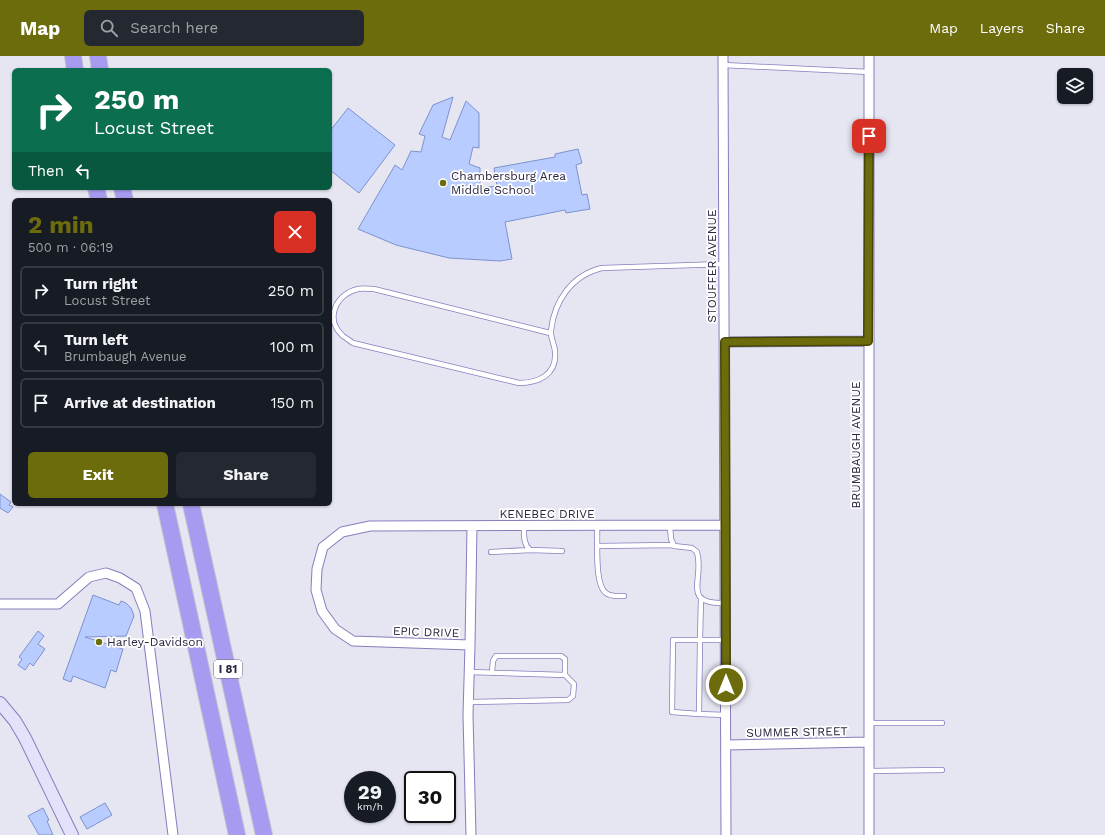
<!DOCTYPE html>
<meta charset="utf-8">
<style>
:root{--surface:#171b24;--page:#242831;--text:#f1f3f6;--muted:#9ea1a6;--line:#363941;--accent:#6d6c0c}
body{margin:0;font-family:"Work Sans",sans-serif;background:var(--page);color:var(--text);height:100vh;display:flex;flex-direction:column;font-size:15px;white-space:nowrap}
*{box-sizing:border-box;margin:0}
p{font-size:13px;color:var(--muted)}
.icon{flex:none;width:22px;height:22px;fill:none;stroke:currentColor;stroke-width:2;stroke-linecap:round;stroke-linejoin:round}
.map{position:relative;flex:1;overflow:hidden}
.sheet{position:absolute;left:12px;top:142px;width:320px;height:308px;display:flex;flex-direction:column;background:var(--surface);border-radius:6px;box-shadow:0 1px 3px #0004}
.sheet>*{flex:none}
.banner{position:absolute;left:12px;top:12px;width:320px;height:122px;border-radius:6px;box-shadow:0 1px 3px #0004;background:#0b6e4f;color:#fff;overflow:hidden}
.tools{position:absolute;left:1057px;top:12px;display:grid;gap:8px}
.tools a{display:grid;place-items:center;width:36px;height:36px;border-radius:6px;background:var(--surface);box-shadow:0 1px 3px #0004;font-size:20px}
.speed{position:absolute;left:344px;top:715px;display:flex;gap:8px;font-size:20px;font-weight:700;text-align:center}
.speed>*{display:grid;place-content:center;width:52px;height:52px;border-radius:50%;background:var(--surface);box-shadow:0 1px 3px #0004;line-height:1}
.speed small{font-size:10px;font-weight:400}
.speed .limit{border:2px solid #111;border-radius:6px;background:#fff;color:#111}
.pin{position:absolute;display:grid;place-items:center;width:34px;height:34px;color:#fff;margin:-17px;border-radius:8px;box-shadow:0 2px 6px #0006}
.me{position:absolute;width:44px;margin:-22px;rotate:0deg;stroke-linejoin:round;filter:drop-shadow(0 0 3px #0008)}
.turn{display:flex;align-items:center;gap:14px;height:84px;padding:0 16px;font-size:18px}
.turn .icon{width:52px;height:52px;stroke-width:2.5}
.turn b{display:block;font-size:28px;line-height:34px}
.then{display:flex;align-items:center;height:38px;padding:0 16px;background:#0003;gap:8px;font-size:15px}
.round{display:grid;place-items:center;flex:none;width:42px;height:42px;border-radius:6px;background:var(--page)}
.headline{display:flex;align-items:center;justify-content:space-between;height:68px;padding:0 16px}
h1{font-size:24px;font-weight:700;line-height:30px;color:var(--accent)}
.primary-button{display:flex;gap:8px;margin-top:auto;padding:8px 16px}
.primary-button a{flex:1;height:46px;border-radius:6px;background:var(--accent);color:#fff;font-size:16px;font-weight:700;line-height:46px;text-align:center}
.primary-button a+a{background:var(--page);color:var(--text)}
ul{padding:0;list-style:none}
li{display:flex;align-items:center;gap:12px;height:50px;margin:0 8px 6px;padding:0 8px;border:2px solid var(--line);border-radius:6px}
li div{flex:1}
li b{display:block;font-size:15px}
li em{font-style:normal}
header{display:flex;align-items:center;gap:24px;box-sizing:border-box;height:56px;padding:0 20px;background:var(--accent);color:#fff}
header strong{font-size:19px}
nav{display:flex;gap:22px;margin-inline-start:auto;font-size:14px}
.search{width:280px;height:36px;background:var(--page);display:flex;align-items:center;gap:10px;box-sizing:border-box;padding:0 14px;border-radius:6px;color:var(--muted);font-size:15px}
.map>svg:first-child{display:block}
.building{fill:#b9ccff;stroke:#7d92ce}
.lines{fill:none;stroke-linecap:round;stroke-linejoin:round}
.lane-casing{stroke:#857ebc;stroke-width:6}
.street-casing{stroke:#857ebc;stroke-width:11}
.secondary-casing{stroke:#857ebc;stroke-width:14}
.highway-casing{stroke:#c3c3ca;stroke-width:18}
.lane{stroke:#fff;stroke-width:4.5}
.street{stroke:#fff;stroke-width:9}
.secondary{stroke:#e4e1fa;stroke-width:12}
.highway{stroke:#a69bf0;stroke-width:16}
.route-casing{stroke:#474608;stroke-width:10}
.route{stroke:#6d6c0c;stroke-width:7}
.poi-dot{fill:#6d6c0c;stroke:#fff;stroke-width:1.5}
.labels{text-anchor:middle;stroke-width:3.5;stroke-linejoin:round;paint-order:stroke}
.shield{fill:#fff;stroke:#6a6879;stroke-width:1}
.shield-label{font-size:11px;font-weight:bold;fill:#2a2740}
.poi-label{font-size:12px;fill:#2a2740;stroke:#fff;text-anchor:start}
.street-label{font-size:12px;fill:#2a2740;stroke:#fff}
</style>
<header>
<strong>Map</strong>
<div class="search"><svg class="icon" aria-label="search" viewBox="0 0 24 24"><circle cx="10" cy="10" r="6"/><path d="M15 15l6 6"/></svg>Search here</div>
<nav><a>Map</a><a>Layers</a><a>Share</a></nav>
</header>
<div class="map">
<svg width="1105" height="779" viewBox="0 0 1105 779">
<rect width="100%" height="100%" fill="#e6e6f3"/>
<path class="building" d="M453,41L442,81L450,84L466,45L479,57V92L473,91L469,108L480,112V132L497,130L494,112L555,101V98L578,93L582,107L576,109L582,139L587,138L590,153L566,157L565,154L505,166L512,203L500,205L449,202L396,189L358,173L395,109L402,114L411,95L421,96L425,80L419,78L433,49Z
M348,52L395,89L359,137L330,114V75Z
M0,438L11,446L9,449L13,451L8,457L0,452Z
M93,539L119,549L121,545L126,547L131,552L134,560L126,580L85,581L123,593L116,616L111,614L105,632L73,620L71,626L63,623Z
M38,575L44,580L38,588L45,593L33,610L30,607L25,614L18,609L22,603L19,601Z
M105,747L112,759L87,773L80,761Z
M43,752L49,764L47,765L53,779H39L28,760Z"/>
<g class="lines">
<defs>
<path id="lane" d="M723,9L869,16
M550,277L374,233C369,233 363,232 358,233C336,238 324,263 343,280C346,282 350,285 353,287L519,327C538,327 557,319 555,296C555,289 550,282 551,275C554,245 572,219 602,212L724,208
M524,470C524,478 523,488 530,494L562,495
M597,470C598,484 594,529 606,537C611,541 618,540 624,540
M670,470L671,483L674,490L692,492L697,496C705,523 680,548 725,547
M598,490L673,489
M491,496L530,494
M725,584H700L699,658L726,659
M492,616L493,605L496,600H561L565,603V619
M469,646L568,644L573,640L574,628L565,619L470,616
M699,658L672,656L673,584H700L701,542
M868,667H942
M868,715L942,714"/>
<path id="street" d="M723,0L726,779
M869,0V779
M725,286L868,285
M0,548H58L89,521L106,517L120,522L136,532L145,555L173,779
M470,589L472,470
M726,689L868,686
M471,779L468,659L470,589L353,585L335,573L322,555L316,534L317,513L323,491L342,476L370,470L725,469"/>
<path id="secondary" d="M0,647L15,665L25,682L72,779"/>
<path id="highway" d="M73,0L75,14
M98,0L100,14
M96,132L99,144
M122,132L125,144
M165,448L237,779
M191,448L264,779"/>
</defs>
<use href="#lane" class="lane-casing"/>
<use href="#street" class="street-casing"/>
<use href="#secondary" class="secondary-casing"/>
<use href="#highway" class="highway-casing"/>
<use href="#lane" class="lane"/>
<use href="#street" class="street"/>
<use href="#secondary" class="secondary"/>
<use href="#highway" class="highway"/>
</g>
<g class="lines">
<defs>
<path id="route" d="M726,629L725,286L868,285L869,80"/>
</defs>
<use href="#route" class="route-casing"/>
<use href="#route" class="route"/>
</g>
<g class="poi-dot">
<circle cx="443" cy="127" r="4"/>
<circle cx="99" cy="586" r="4"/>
</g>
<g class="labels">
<rect class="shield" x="214" y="604" width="28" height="18" rx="3"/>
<g class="shield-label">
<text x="228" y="617">I 81</text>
</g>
<g class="poi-label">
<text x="451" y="124">Chambersburg Area<tspan x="451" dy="14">Middle School</tspan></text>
<text x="107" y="590">Harley-Davidson</text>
</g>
<g class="street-label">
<text transform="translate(712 210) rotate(-90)" y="4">STOUFFER AVENUE</text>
<text transform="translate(856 389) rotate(-90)" y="4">BRUMBAUGH AVENUE</text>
<text x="547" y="462">KENEBEC DRIVE</text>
<text transform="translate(426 576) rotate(2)" y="4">EPIC DRIVE</text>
<text transform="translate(797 676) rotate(-1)" y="4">SUMMER STREET</text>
</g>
</g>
</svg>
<div class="tools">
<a><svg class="icon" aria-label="layers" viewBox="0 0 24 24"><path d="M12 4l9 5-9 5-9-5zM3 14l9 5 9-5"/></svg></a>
</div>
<div class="speed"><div>29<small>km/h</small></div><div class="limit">30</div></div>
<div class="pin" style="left:869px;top:80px;background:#d93025"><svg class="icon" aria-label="arrive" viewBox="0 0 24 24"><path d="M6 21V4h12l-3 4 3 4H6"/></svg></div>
<svg class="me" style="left:726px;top:629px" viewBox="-20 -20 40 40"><circle r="17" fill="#6d6c0c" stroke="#fff" stroke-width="3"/><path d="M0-11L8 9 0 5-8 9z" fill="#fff"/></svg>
<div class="banner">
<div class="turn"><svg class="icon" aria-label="right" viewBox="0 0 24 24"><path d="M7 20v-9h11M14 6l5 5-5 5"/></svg><div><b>250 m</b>Locust Street</div></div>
<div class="then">Then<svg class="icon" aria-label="left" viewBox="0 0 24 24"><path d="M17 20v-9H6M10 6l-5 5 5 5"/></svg></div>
</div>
<section class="sheet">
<div class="headline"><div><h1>2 min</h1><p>500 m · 06:19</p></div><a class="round" style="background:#d93025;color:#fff"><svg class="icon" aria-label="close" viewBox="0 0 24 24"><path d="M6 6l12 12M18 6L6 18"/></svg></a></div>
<ul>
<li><svg class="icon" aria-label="right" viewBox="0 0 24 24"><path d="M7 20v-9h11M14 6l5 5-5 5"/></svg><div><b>Turn right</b><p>Locust Street</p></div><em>250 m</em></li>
<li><svg class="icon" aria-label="left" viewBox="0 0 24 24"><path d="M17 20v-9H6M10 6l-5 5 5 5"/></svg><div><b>Turn left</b><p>Brumbaugh Avenue</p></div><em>100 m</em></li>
<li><svg class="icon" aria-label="arrive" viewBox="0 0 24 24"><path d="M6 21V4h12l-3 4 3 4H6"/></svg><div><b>Arrive at destination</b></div><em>150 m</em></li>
</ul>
<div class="primary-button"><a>Exit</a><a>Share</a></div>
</section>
</div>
